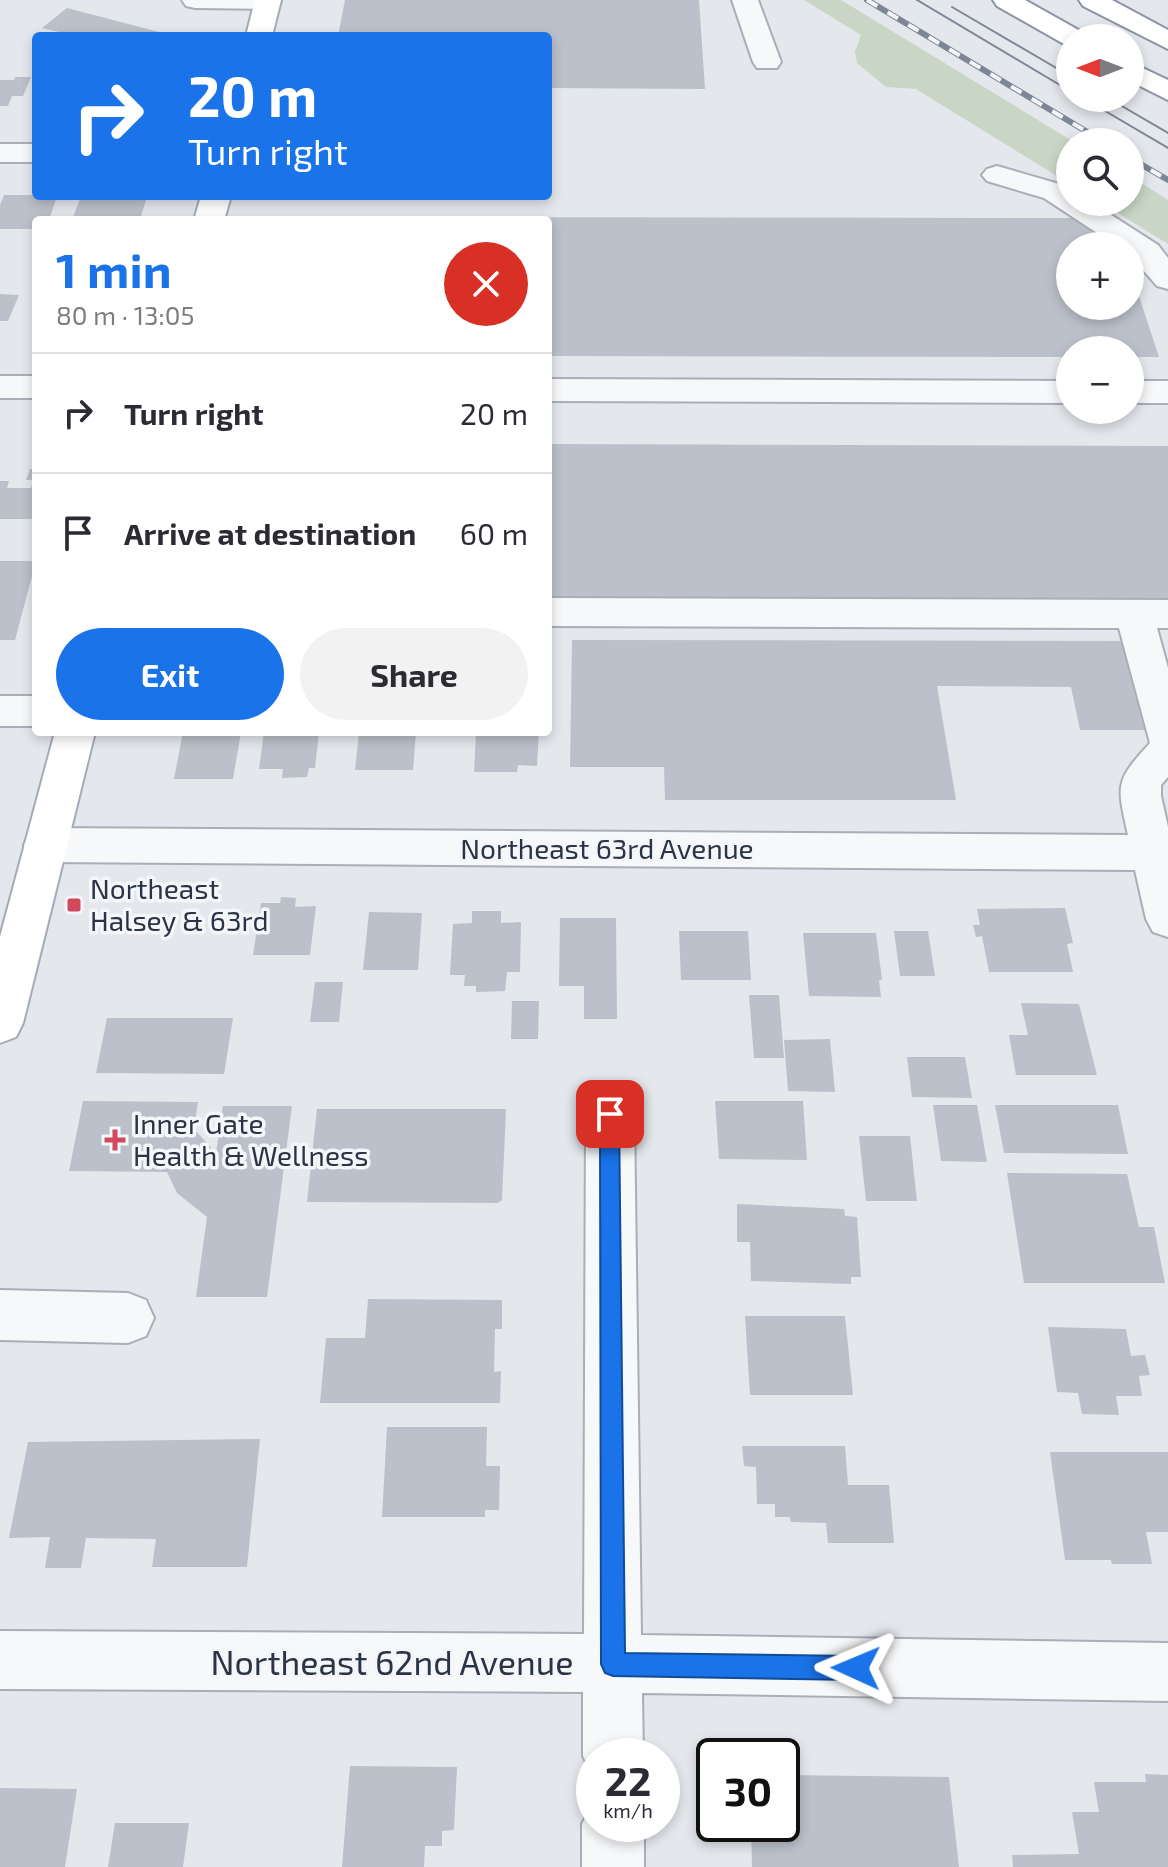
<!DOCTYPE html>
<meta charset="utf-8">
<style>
:root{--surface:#fff;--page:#f2f2f3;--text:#2b2b33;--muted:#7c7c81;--line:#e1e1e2;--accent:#1a73e8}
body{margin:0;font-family:"Exo 2",sans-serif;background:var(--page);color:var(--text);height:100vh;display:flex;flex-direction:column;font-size:30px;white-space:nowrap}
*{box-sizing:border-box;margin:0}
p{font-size:26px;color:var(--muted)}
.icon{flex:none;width:44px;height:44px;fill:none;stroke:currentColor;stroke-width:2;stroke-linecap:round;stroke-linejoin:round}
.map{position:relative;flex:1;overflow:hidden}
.panel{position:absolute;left:32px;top:216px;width:520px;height:520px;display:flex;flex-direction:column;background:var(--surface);border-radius:8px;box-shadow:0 4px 12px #0003}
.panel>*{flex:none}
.banner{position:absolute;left:32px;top:32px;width:520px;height:168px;border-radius:8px;box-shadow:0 4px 12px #0003;background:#1a73e8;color:#fff;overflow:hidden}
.needle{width:52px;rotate:270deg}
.buttons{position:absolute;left:1056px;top:24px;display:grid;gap:16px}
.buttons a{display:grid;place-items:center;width:88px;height:88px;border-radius:50%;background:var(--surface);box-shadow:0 4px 12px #0003;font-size:40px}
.speed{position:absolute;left:576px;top:1738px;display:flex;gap:16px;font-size:40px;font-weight:700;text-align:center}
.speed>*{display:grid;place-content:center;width:104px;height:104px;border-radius:50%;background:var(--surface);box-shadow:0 4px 12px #0003;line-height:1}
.speed small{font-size:20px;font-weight:400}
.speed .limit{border:4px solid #111;border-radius:12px;background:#fff;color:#111}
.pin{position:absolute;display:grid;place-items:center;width:68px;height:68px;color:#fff;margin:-34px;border-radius:16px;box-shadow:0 4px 12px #0006}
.me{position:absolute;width:88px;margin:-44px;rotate:271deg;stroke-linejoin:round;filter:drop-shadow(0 0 6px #0008)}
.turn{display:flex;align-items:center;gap:28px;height:168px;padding:0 24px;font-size:36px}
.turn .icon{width:104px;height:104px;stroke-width:2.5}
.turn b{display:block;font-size:56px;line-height:68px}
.round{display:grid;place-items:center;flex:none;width:84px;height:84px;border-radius:42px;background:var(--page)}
.head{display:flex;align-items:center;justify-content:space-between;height:136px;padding:0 24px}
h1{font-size:48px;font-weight:700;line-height:60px;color:var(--accent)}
.cta{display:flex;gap:16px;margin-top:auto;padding:16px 24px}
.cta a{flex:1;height:92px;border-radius:48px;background:var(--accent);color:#fff;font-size:32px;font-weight:700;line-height:92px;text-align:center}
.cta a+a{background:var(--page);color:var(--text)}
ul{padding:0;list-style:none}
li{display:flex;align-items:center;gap:24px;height:120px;padding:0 24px;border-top:2px solid var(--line)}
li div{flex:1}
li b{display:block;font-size:30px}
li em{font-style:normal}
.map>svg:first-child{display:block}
.green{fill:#c9d6c5}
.building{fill:#bbc0ca}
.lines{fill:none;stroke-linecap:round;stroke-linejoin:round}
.minor-casing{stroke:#a9aeb7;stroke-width:4}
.major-casing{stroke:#a3abb8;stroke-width:4}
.highway-casing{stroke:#8b94a3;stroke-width:4}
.minor{fill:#f7f8fa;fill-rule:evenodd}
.major{fill:#fff;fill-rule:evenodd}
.highway{fill:#fff;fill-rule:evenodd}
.tram{stroke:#7d8696;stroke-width:2}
.rail-casing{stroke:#7d8696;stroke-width:6}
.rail{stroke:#f4f6f9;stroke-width:4;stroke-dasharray:12;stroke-linecap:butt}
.route{fill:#1a73e8;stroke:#114b97;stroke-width:2}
.poi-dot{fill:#d1495b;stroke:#f4f6f9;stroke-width:3}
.labels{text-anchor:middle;stroke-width:7;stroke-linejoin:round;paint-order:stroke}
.street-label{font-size:28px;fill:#2b3445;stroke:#f4f6f9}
.poi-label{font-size:28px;fill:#2b3445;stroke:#f4f6f9;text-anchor:start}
.near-street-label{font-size:34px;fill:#2b3445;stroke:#f4f6f9}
</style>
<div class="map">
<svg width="1168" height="1867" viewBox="0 0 1168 1867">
<rect width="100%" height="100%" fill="#e4e7ec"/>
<path class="green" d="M804,0H841L1074,142H1070V184L916,89L886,87L857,63L855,52L861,35Z
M1130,176L1168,200V244L1100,202H1130Z"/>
<path class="building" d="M345,0H699L705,89L548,88V36H338Z
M67,8L163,33L159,36H76L42,28Z
M15,77H31L23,96H12L8,106H0V80H14Z
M4,195H36L57,196L49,220H36V229H0V205Z
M81,196H147L140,220H72Z
M266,217L1075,218L1124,246H1070V306H1130L1131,272L1159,357H1130V350H1070V357L548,356V220H265Z
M0,294L19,295L8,321H0Z
M548,444L1168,446V609L548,607Z
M30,469H36V519H0V481H9L7,488H31L34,480H26Z
M0,561H36L15,640H0Z
M572,640L1132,641L1156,730H1080L1071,687L937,686L956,800H665L664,767H570Z
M183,732H241L233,779H174Z
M264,732H319L315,768H309L307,777L282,778L283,769H259Z
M359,732H416L413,770H355Z
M476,732H539L537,766L518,765L517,772H474Z
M281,897L296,898L295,907L316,906L310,955H253L261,903H280Z
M1065,908L1073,943L1067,944L1073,972H989L982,936L976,937L973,925H980L977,909Z
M472,911H501V923L521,922L520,972H507L505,991L476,992V986H464L465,975H450L453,924L472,923Z
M369,912L422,913L418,970H363Z
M560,918H616L617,1019H584V986H559Z
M679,931H748L751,980H681Z
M894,931H928L935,976H900Z
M803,933H876L882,980H879L881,997L809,996Z
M315,982H343L339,1022H310Z
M749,995H779L784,1058H754Z
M512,1001H539L538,1039H511Z
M1021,1003L1079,1004L1097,1075H1016L1009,1035H1028Z
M107,1018H233L224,1074L96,1073Z
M830,1039L835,1092L788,1091L784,1040Z
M907,1057H965L972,1098L912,1097Z
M83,1101L198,1102L194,1129L216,1153L223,1106H292L267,1297H196L207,1217L177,1193L167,1172L69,1171Z
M715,1101H803L807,1160L719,1159Z
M933,1105H977L987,1162L941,1161Z
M995,1105H1118L1128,1154L1004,1153Z
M317,1109H506L502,1200L498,1203L307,1202Z
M859,1136H910L917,1201H866Z
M1007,1173L1127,1174L1139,1227H1154L1165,1283H1024Z
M737,1204L844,1209L845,1216L857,1217L861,1277H851V1284L751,1281L750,1242H737Z
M368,1299L502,1300V1329H495L494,1372L501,1371L500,1403H320L326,1338H365Z
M745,1316H845L853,1395H750Z
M1048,1327L1126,1329L1131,1356L1145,1355L1150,1375L1139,1376L1142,1396H1116L1119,1415L1082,1414L1078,1393L1057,1392Z
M387,1427H487L486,1466H500L499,1510H485V1517H382Z
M260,1439L247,1567H152L156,1539L86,1538L81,1568H45L50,1537L9,1538L28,1442Z
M742,1446H845L848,1485H889L894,1543H828L826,1523L791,1522L790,1517H775V1504H757L756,1467L744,1466Z
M1050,1452H1168V1532H1146L1152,1564H1112L1111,1560H1065Z
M350,1766L457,1767L454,1830L442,1831V1846H425L424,1867H342Z
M1145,1774L1168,1775V1867H1013L1012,1855L1079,1854L1072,1812H1099L1094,1782H1146Z
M782,1775L949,1777L959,1867H752L751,1828H772V1824H782Z
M0,1788L77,1789L65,1867H0Z
M115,1823H189L183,1867H108Z"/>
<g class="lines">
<defs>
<path id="minor" d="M182,0H280L281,1L277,7L268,9L195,8L186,6Z
M732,0H758L781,62L777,68H757L753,62Z
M0,144H36V162H0Z
M997,166L1066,186L1070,188V202H1091L1158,245L1168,258V289L1157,286L1130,255V246H1117L1044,198L987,181L982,175L987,169Z
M0,376H36V398H0Z
M548,379L1070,381V403L548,401Z
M1130,381H1168V403H1130Z
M548,598L1168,600V628H1157L1168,668V777L1161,785V796L1168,827V937L1153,932L1146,919L1135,870L45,862L30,857L24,845L30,833L45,828L1128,835C1117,785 1114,782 1150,743L1119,628L548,626Z
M0,696H36V726H0Z
M610,1092L627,1099L634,1114L641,1635L1168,1643V1701L642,1693L643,1756H594V1778L583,1756V1692L0,1689V1631L584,1634L586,1114L593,1099Z
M0,1290L128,1293L146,1300L154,1318L146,1336L128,1343L0,1340Z
M594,1801V1824H644V1867H582V1824Z"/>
<path id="major" d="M255,0H281L272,36H246Z
M201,196H231L224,220H194Z
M55,732H95L23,1023L16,1037L0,1043V937Z"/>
<path id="highway" d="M993,0H1025L1082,32L1086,38H1070V45L1064,44L997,6Z
M1079,0H1112L1168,30V49L1083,6Z
M1130,62L1168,80V100L1130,81Z"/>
</defs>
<use href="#minor" class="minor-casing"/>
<use href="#major" class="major-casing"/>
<use href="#highway" class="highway-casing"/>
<use href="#minor" class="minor"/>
<use href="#major" class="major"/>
<use href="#highway" class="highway"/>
<path class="tram" d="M917,0L1070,91
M952,7L1070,76
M1083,98L1168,148
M1108,98L1168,133"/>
<defs>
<path id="rail" d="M867,0L1104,142
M1130,158L1168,180"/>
</defs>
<use href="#rail" class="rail-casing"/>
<use href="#rail" class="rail"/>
</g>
<path class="route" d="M610,1105L617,1108L619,1114L625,1653L856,1656L864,1659L868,1668L864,1676L856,1680L613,1676L605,1673L601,1664L600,1114L603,1108Z"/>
<g class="poi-dot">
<rect x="66" y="897" width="16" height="16" rx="4"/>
<path d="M111 1128h8v8h8v8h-8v8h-8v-8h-8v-8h8z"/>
</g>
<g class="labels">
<g class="street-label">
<text x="607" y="859">Northeast 63rd Avenue</text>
</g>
<g class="poi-label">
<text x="90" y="899">Northeast<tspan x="90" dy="32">Halsey &amp; 63rd</tspan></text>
<text x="133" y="1134">Inner Gate<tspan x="133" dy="32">Health &amp; Wellness</tspan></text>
</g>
<g class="near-street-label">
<text x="392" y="1675">Northeast 62nd Avenue</text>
</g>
</g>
</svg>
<div class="buttons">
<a><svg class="needle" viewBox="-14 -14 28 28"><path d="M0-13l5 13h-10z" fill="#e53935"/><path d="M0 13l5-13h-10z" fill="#7c7c81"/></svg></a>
<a><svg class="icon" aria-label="search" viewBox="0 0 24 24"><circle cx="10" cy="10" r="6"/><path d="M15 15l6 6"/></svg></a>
<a>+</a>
<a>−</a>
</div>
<div class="speed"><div>22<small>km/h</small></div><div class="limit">30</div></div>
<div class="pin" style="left:610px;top:1114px;background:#d93025"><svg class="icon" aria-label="arrive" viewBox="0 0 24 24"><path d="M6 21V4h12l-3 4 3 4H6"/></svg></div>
<svg class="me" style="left:856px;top:1668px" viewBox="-20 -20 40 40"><path d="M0-17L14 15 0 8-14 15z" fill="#1a73e8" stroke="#fff" stroke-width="4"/></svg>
<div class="banner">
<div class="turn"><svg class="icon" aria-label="right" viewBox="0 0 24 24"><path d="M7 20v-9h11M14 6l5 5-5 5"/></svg><div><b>20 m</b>Turn right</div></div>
</div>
<section class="panel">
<div class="head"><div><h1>1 min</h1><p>80 m · 13:05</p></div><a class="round" style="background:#d93025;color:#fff"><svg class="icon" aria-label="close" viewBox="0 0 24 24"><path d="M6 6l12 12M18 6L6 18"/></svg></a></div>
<ul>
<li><svg class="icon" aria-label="right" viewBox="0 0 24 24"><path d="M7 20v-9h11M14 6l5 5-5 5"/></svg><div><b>Turn right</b></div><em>20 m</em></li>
<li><svg class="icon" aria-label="arrive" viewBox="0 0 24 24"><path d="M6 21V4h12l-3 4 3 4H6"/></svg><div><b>Arrive at destination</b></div><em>60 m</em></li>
</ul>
<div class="cta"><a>Exit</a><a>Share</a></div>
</section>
</div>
